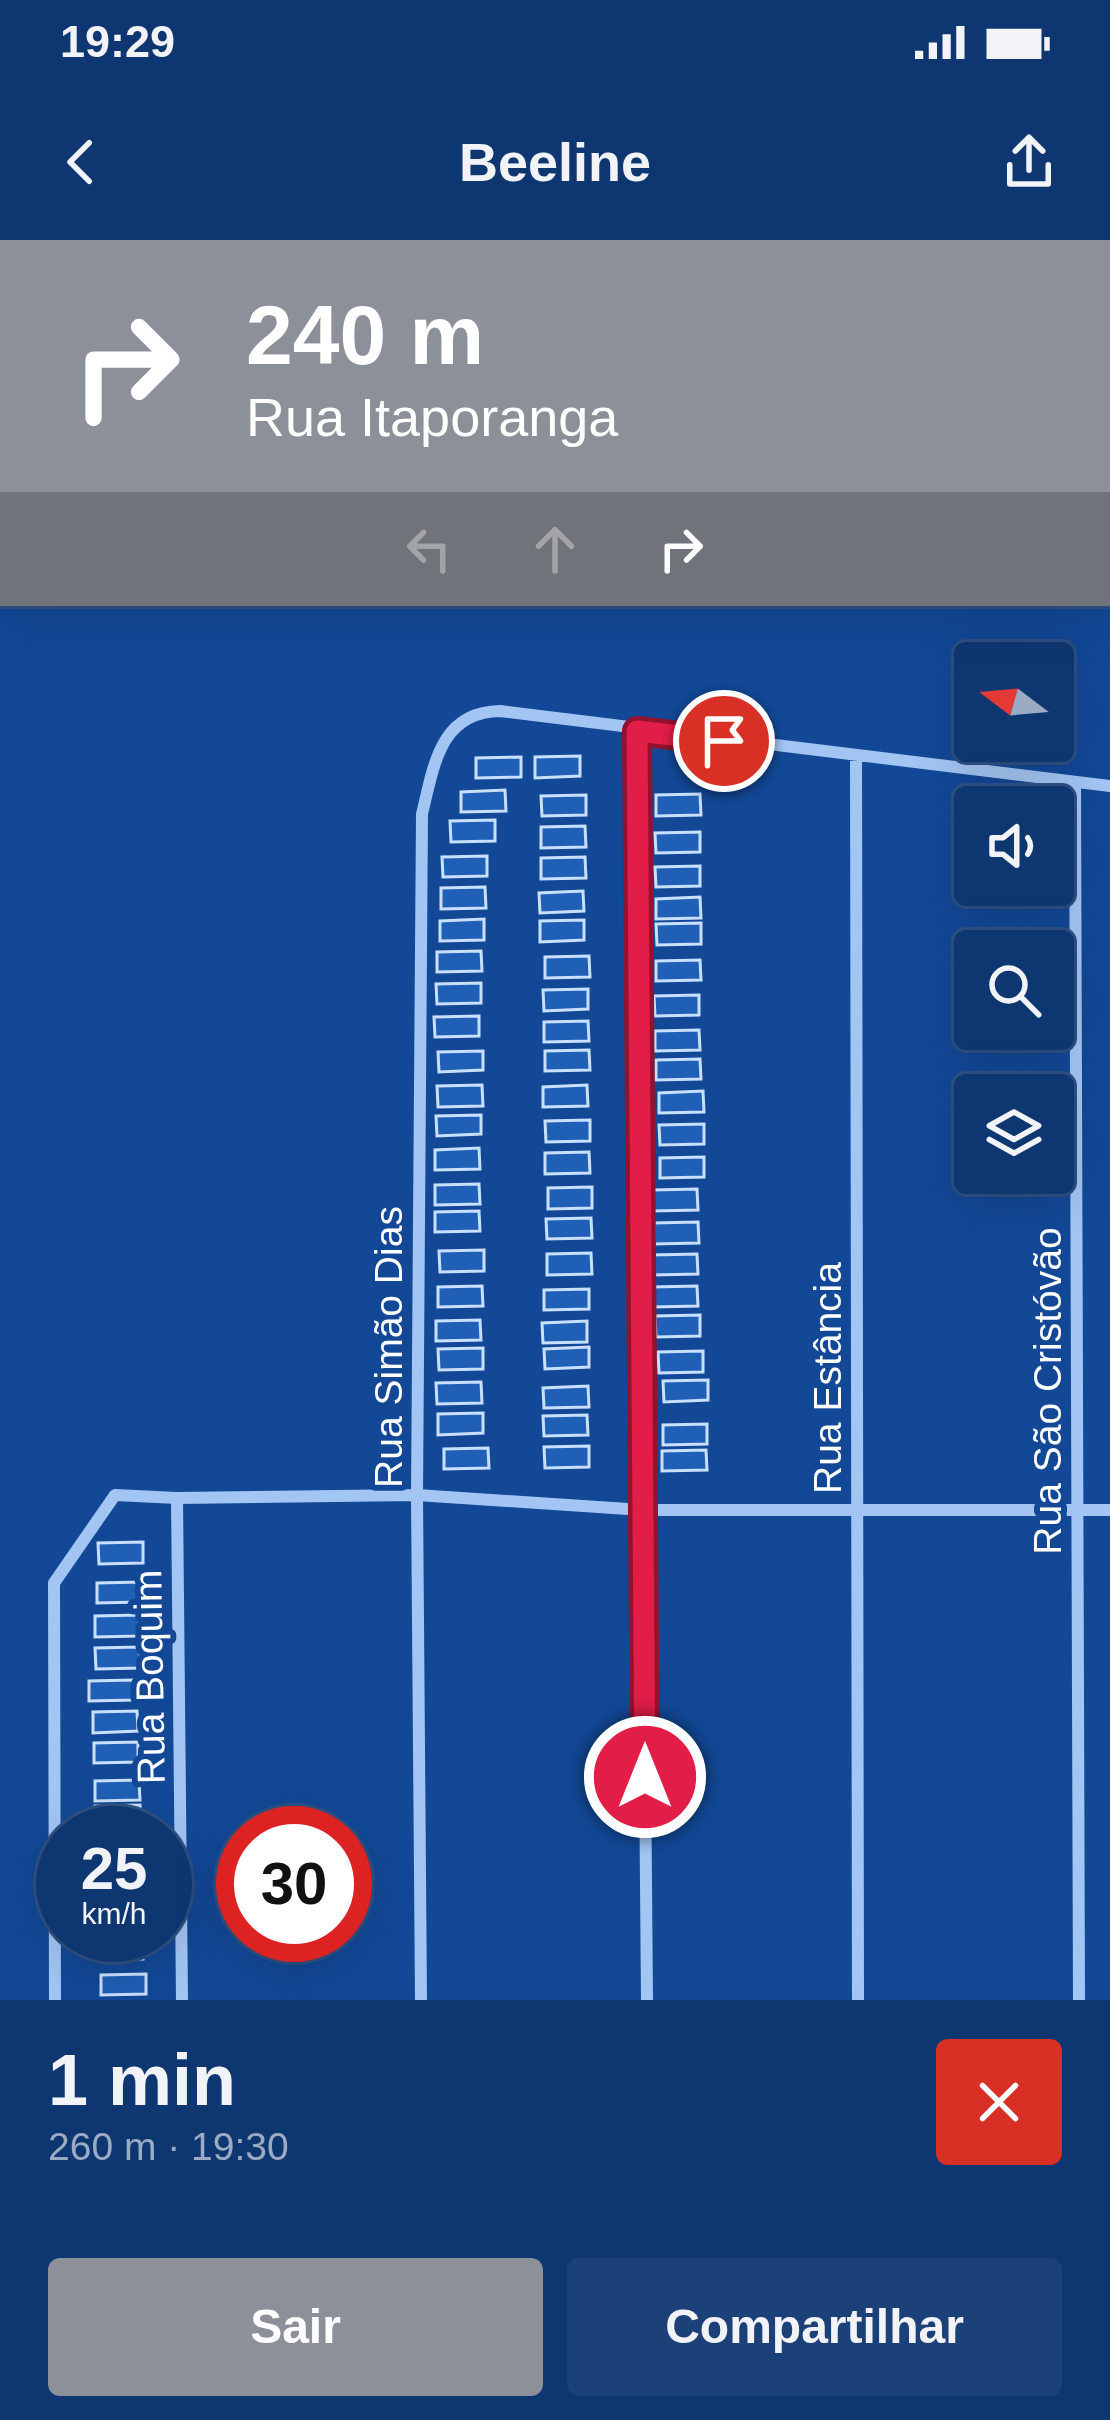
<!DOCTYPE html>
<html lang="pt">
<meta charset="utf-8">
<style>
:root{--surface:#0e3670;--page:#1c4178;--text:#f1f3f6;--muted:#9babc3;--line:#2e5083;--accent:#8c9099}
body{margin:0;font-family:Arial,sans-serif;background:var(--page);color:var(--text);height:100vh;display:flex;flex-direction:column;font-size:45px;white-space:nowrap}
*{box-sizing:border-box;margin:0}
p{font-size:39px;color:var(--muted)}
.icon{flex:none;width:66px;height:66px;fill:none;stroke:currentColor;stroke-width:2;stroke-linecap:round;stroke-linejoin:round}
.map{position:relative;height:1760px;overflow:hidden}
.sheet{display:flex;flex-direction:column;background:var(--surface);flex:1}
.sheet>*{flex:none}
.hud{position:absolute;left:0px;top:0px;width:1110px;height:366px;box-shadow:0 12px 48px #0002,0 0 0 3px var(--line);background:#8c9099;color:#fff;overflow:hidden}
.needle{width:78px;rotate:286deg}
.tools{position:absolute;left:954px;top:402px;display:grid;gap:24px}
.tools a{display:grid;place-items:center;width:120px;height:120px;border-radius:12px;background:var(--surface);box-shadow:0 12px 48px #0002,0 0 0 3px var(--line);font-size:60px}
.speed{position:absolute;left:36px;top:1566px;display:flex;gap:24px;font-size:60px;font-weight:700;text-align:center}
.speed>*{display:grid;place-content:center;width:156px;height:156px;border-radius:50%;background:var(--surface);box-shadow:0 12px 48px #0002,0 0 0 3px var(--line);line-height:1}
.speed small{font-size:30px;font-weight:400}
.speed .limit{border:18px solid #d22;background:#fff;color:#111}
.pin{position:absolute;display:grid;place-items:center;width:102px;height:102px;color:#fff;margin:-51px;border:6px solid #fff;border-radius:50%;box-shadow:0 3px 12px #0007}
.me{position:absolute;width:132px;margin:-66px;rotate:0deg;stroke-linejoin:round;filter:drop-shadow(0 0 9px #0008)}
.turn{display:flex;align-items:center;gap:42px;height:252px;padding:0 48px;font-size:54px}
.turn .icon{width:156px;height:156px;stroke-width:2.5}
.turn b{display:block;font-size:84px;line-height:102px}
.lanes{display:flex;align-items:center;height:114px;padding:0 48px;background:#0003;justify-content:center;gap:60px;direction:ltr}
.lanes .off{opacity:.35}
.round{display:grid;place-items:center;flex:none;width:126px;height:126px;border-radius:12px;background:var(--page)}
.summary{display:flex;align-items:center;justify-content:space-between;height:204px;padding:0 48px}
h1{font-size:72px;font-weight:600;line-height:90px}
.primary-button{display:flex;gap:24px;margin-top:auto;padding:24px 48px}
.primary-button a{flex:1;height:138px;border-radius:12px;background:var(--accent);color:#fff;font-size:48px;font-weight:600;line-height:138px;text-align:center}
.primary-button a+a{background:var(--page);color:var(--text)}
.status{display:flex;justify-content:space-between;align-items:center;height:84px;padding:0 60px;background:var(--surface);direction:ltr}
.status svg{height:33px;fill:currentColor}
header{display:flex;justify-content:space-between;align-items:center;height:156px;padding:0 48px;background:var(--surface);font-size:54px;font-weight:600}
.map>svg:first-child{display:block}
.building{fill:#1f5fb5;stroke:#c9e0fd;stroke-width:3}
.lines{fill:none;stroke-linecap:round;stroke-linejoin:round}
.street{stroke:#a2c5f3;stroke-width:12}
.route-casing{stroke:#92132f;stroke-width:30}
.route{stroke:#e11d48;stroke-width:21}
.labels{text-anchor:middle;stroke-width:12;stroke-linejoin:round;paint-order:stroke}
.street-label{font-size:39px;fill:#fff;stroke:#124896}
</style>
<div class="status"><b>19:29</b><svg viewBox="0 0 49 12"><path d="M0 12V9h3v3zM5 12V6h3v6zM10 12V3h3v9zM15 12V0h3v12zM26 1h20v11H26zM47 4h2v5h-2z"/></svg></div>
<header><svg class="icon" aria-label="back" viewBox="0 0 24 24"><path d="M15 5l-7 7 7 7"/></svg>Beeline<svg class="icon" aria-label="share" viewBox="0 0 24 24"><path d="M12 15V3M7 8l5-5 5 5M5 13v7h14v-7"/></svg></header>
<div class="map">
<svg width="1110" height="1760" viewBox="0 0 1110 1760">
<rect width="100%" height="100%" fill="#124896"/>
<path class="building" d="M580,516V536L535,538V517Z
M521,517V537L476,538V518Z
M505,550L506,571L461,572V552Z
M700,554L701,575L656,576V555Z
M586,555V575L542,576L541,556Z
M495,580V601L451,602L450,581Z
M585,586L586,607L541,608V587Z
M700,592V612L656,613L655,593Z
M487,616V636L443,637L442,617Z
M585,617L586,638L541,639V618Z
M700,626V646L656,647L655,627Z
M485,647L486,668L441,669V648Z
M583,651L584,671L540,673L539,653Z
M700,657L701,678L656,679V659Z
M484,679V700L440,701V681Z
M584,680V700L540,702V681Z
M701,683V704L657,705L656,684Z
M481,711L482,731L437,732V712Z
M589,716L590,737L545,738V717Z
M700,720L701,740L656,741V721Z
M481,743V763L437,764L436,744Z
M588,749V769L544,771L543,750Z
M699,755V775L655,776L654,756Z
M479,776V796L435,797L434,777Z
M588,781L589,801L544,802V782Z
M699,790L700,810L655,811V791Z
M589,810L590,830L545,831V811Z
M483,811V830L439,832L438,812Z
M700,819L701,839L656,840V820Z
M482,845L483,866L438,867L437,846Z
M587,845L588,866L543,867V847Z
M703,851L704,872L659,873V853Z
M481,875V894L437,896L436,876Z
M590,880V901L546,902L545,881Z
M704,884V904L660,905L659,885Z
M479,908L480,929L435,930V910Z
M589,912L590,933L545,934V913Z
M704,917V937L660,938V918Z
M479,944L480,964L435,965V945Z
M592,947V968L548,969V948Z
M697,949L698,970L653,971V950Z
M479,971L480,991L435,992V972Z
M591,978L592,998L547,999L546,979Z
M698,982L699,1003L654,1004V983Z
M484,1010V1031L440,1032L439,1011Z
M591,1013L592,1034L547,1035V1014Z
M697,1014L698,1034L653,1035L652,1015Z
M482,1046L483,1066L438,1067V1047Z
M697,1046L698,1066L653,1067V1047Z
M589,1049V1069L544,1070V1050Z
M700,1075V1096L656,1097L655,1076Z
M480,1080L481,1100L436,1101V1081Z
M587,1081V1102L543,1103L542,1083Z
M589,1107V1127L545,1129L544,1109Z
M483,1108V1129L439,1130L438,1109Z
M703,1111V1132L659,1133L658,1112Z
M708,1140V1160L664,1162L663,1141Z
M481,1142L482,1163L437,1164L436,1143Z
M588,1146L589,1167L544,1168L543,1148Z
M483,1173V1193L438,1195V1174Z
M587,1175L588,1195L544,1196L543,1176Z
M707,1184V1204L663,1205V1185Z
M589,1206V1227L545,1228L544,1207Z
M488,1208L489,1228L444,1229V1209Z
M706,1210L707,1230L662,1231V1211Z
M143,1302V1323L99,1324L98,1303Z
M141,1342V1362L97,1363V1343Z
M139,1375V1396L95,1397V1376Z
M140,1407V1428L96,1429L95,1408Z
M133,1440L134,1460L89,1461V1441Z
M137,1471L138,1491L93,1493V1472Z
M138,1502V1522L94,1523V1503Z
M139,1540L140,1560L95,1561V1541Z
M140,1565V1586L95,1587V1566Z
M142,1699L143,1719L98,1720V1700Z
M146,1734V1754L101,1755V1735Z"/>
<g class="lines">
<path class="street" d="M636,491L647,1760
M856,516L858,1760
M1075,542L1079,1760
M177,1258L182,1760
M55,1760L54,1343L115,1255L177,1258L417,1255L643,1270H1110
M421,1760L417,1255L422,574C434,525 440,472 500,471L1110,546"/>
</g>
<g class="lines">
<defs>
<path id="route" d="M645,1537L637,491L724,501"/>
</defs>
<use href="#route" class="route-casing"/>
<use href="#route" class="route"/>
</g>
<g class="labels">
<g class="street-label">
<text transform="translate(388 1107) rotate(-90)" y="14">Rua Simão Dias</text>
<text transform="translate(827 1138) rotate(-90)" y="14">Rua Estância</text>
<text transform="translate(1047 1151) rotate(-90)" y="14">Rua São Cristóvão</text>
<text transform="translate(149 1437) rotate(-91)" y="14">Rua Boquim</text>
</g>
</g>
</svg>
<div class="tools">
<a><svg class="needle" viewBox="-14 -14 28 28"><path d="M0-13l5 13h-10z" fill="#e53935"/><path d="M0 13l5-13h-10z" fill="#9babc3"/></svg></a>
<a><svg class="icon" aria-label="sound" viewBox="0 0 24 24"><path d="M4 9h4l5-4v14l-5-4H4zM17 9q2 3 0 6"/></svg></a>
<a><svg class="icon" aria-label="search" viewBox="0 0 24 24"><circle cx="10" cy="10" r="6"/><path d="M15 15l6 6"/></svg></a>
<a><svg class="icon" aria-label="layers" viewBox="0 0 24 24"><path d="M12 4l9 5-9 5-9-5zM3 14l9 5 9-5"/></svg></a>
</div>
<div class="speed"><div>25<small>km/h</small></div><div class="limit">30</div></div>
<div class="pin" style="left:724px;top:501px;background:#d93025"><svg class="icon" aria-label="arrive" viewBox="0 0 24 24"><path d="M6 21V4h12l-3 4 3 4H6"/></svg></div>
<svg class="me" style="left:645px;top:1537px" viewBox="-20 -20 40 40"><circle r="17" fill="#e11d48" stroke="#fff" stroke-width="3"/><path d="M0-11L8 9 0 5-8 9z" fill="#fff"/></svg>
<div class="hud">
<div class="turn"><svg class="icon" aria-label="right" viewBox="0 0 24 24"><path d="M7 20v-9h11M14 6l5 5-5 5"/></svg><div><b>240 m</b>Rua Itaporanga</div></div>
<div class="lanes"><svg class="icon off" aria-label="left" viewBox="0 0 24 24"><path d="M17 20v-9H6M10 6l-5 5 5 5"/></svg><svg class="icon off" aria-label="ahead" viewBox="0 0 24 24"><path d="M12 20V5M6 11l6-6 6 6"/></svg><svg class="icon" aria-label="right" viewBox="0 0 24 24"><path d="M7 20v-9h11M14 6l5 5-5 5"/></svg></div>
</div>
</div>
<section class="sheet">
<div class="summary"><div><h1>1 min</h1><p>260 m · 19:30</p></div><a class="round" style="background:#d93025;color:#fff"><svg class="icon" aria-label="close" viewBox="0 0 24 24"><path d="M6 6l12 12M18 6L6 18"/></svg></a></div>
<div class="primary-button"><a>Sair</a><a>Compartilhar</a></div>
</section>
